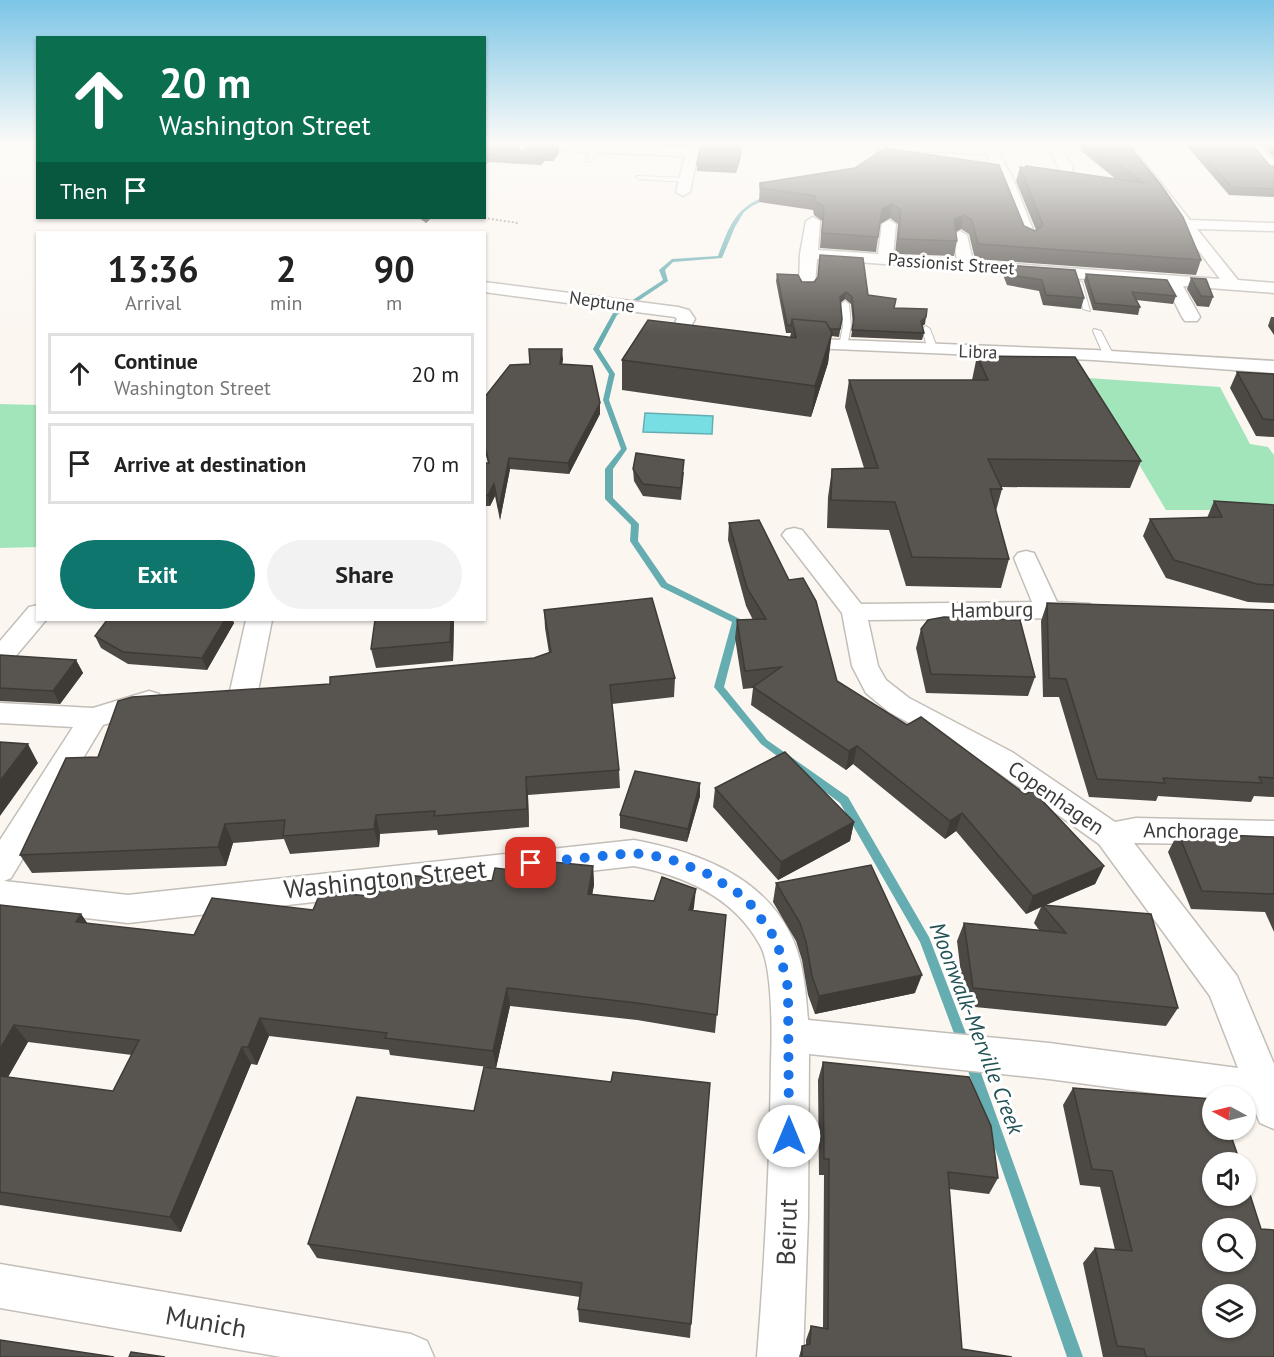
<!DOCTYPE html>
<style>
:root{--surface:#fff;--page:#f2f2f2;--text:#222;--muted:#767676;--line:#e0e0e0;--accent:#0f766e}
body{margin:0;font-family:"PT Sans",sans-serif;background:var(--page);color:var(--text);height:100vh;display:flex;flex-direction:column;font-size:22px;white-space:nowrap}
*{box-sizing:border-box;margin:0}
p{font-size:20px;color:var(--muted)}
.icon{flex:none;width:33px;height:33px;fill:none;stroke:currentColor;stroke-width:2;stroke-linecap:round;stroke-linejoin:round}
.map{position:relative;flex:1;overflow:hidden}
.side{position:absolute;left:36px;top:231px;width:450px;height:390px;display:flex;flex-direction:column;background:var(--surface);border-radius:0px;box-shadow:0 2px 4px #0004}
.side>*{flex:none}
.top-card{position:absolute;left:36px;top:36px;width:450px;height:183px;border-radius:0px;box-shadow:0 2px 4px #0004;background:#0b6e4f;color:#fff;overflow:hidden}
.needle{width:39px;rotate:277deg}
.buttons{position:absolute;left:1202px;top:1086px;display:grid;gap:12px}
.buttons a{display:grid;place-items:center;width:54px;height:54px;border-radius:50%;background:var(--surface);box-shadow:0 2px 4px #0004;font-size:30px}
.pin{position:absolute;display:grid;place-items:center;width:51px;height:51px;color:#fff;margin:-26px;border-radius:12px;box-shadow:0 3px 9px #0006}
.me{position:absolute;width:66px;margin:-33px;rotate:0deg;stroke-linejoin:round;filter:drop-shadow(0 0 4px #0008)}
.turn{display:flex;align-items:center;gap:21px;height:126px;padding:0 24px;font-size:27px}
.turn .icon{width:78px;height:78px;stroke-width:2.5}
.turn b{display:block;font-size:42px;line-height:51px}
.then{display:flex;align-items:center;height:57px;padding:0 24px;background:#0003;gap:12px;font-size:22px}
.eta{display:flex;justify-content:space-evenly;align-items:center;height:102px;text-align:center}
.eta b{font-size:36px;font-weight:700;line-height:42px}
.button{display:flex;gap:12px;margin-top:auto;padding:12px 24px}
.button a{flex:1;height:69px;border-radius:36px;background:var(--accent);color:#fff;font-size:24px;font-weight:700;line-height:69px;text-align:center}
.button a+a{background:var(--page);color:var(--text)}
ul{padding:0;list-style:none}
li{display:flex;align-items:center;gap:18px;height:81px;margin:0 12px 9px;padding:0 12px;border:3px solid var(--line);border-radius:0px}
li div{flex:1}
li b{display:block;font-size:22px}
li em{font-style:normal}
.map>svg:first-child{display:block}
.green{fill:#a2e5ba}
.water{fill:#77dee4;stroke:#66adb1;stroke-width:1.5}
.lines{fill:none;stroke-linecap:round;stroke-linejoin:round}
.stream{fill:#66adb1;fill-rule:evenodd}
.lane-casing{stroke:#c3beb8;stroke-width:2}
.street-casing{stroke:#c3beb8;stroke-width:3}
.path{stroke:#94908d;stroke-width:2;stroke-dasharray:2 2;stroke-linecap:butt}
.lane{fill:#fff;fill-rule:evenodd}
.street{fill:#fff;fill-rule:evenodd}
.wall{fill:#4c4844;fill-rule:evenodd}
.shaded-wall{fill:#3e3b37}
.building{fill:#58544f;stroke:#3e3b37;stroke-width:1.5;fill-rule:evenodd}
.route{stroke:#1a73e8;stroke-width:10;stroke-dasharray:0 18}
.labels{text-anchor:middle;stroke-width:6;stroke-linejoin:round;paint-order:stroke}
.far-street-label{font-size:18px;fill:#3d3b39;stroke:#fff}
.street-label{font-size:21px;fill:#3d3b39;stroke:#fff}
.water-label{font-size:22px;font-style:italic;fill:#235255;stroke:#fff}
.near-street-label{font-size:26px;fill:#3d3b39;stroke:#fff}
</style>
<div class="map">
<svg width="1274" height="1357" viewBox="0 0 1274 1357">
<rect width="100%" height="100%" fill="#fbf6f0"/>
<path class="green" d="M1088,378L1220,387L1250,444L1268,447L1274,455V510H1166Z
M0,404L37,405V547L0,548Z"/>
<path class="water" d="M645,413L713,416L712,434L643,432Z"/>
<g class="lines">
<path class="stream" d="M876,144H880V163L878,164L876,163Z
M769,195L773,196L752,206L744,212L735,227L722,258L673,262L665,270L668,281L617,315L599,349L615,374L609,400L627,449L613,469V498L639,524L638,541L667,583L740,619L741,621L724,687L767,740L848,797L929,937L970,1044L968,1048L964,1050L960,1048L958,1044L920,942L840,803L761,744L714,687L732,622L661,587L630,541L631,525L605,499V469L621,449L603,400L609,374L593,349L613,313L663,280L659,270L672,259L718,256C730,224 735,207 769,195Z
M971,1056L975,1058L977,1062L1083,1357H1067L965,1062L967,1058Z"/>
<defs>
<path id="lane" d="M1012,144H1053L1056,146L1053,148L1014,147Z
M594,146L597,148L591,161L586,162L591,148Z
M636,176L686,178L689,180L686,182L638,179Z
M1075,280L1082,282L1090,311L1083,309Z
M845,301L849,304L851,326L847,346L843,349L839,346L843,326L841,304Z
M926,326L930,329L938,350L936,352L928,350L922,329Z
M1094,329L1101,331L1114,356L1112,358L1104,356L1093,331Z"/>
<path id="street" d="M484,144H579L687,148L688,144H700L690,192L683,196L676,192L685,156L487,148Z
M892,144L982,146L981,144H993L1012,176L1037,240L1030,244L1023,240L998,176L986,154L897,150L893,149Z
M1045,144H1057L1073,167L1070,177H1060L1059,167Z
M1118,144H1130L1190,220L1274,223V231L1197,229L1238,280L1274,283V293L1183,286L1200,317L1197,321H1185L1182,317L1166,285L817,259L815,284L813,287H801L799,284L800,254L806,221L813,217L820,221L818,250L878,254L882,224L889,220L896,224L893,256L957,260L953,235L960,231L967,235L973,261L1220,279Z
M1246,144H1259L1274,161V173L1269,172Z
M484,282L678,307L689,310L695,319L678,350H666L663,346L677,319L675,317L484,292Z
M793,338L1094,350L1274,361V373L1094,360L787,347L784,343L787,339Z
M794,528L802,530L861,604L1032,602L1014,558L1018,553L1026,551L1034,553L1057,602L1090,604L1094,610L1090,616L1081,618L868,620L878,666L886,680L909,698L1012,752L1115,822L1136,818L1274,821V845L1134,843L1237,976L1274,1064V1129L1260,1123L1253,1107L1245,1106V1096H1212V1101L1049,1079L809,1054L808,1218L803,1357H757C765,1259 770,1160 771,1062C772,1034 773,968 760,945C734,897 685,876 634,866L128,923L0,908V840L73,727L0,723V703L93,708L149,691L159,694L163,701L159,708L103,725L11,878L4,881L128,895L634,840C698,852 767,877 794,942C804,966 806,995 808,1020L1049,1043L1238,1068L1210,996L1099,844L992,768L889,712L866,693L852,666L842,613L782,535L786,530Z
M38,605V620H46L9,664L0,667V641L29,607Z
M246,620H272L258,691L254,698L244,700L234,698L230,691Z
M0,1264L411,1334L427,1341L434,1357H281L0,1308Z"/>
</defs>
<use href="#lane" class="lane-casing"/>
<use href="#street" class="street-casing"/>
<path class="path" d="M484,218L518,223"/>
<use href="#lane" class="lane"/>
<use href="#street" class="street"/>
</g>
<path class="wall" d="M484,144L520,151L559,146V153L553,161H544L541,165L488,162L484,165Z
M636,144H687L685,146Z
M1080,144H1128L1201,260L1196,275L975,259L969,234L961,229L956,232L957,241L954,256L895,254L898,224L890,218L880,224L876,252L820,248L822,221L814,215L813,210L759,202L760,183L855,168L1024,226L1035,231L1036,230L1016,181L1020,167L1025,168L1026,166L1117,180L1080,150L1081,145Z
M1185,144H1252L1270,166H1274V197L1229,195Z
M1262,144H1274V158Z
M740,160L736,173L697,171V164Z
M419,218H431L426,223Z
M1005,265L1084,298L1081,309L1043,305L1039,291L1007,285L1003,275Z
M777,274L802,282L868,295L925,324L922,326L924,333L922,340L851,337L853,325L851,304L845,299L840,303L842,319L839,337L831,336L828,363L811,417L622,390V360L790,337L791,333H786L776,281Z
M1086,274L1176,296L1173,304L1136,300L1140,307L1138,315L1093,310L1084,281Z
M1191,278L1213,297L1209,307L1197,306L1187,289Z
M1271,317H1274V335L1268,326Z
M977,356L1141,461L1130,488L1001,487L1002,489L996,511L1009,559L1001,588L906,586L889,530L827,528L828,497L832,469L864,468L845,407L849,380H972Z
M563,359L562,365L600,403V414L569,474L510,469L500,520L495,496L490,506H484V463H488L484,448V398L530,364Z
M1237,372L1274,374V437L1256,436L1230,388Z
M633,469L684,472L681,500L643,496L634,481Z
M1214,501L1274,505V603L1248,602L1166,578L1143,536L1150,519L1207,518Z
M729,523L837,681L1104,866L1095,884L1046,905L1178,1008L1166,1026L965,1006L957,941L964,923L1039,930L1034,923L1041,907L1026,914L956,831L945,839L853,764L846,770L751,705L753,688L743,689L735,638L737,620H753L746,606L728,540Z
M1047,603L1274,610V797L1254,796L1251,802L1158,796L1156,801L1089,797L1059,697H1043L1041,621Z
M544,610L675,678L674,697L612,704L619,770L620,788L528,795L529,827L438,835L437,830L380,834L379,847L290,854L284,839L233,843L226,866L32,873L20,855L98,757L330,684L534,658L549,653L545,628Z
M454,620L453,661L376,668L371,649Z
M234,623L207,670L128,664L101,648L95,636Z
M921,629L1035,677L1028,696L926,693L916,648Z
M0,655L76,660L83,673L60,704L0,701Z
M700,783V796L687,842L620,828V815Z
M715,788L854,822L850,841L778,880L713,807Z
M1178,833L1274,837V932L1265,912L1191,909L1168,852Z
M593,866L594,885L592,894L694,907L693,910L726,915L715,1033L637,1020L510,1006L496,1068L390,1055L389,1050L269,1036L257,1065L251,1064L181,1232L0,1205V905L81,914L88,924L194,935L313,910L377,897L437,878L492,881L539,873ZM28,1042L132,1055L113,1091L8,1077Z
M776,883L915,993L815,1014L808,995L802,960L796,941L773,902Z
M823,1062L998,1178L989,1194L949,1189L962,1349L1012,1357H799L802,1346L806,1345V1340L811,1326L823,1328L824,1175H819L818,1080Z
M1073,1088L1261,1229L1274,1357H1103L1083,1263L1095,1248L1115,1250L1100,1187L1080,1185L1063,1105Z
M357,1097L691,1324L690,1338L579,1322L578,1309L580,1297L317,1258L308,1244Z"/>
<path class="shaded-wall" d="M559,146V153L553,161L552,154Z
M741,153L740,160L736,173L737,166Z
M544,154V161L541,165L540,158Z
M487,155L488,162L484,165V158Z
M892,204L890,218L880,224L882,209Z
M964,215L961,229L951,234L954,219Z
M425,218H431L426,223Z
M846,292L845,299L839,304L840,297Z
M926,317L925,324L920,328L921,321Z
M832,333L828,363L811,417L815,386Z
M562,349L563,359L560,375V364Z
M600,403V414L569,474L568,463Z
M509,458L510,469L500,520L499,509Z
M494,484L495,496L490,506L488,495Z
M225,620H233L234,623L207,670L202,658Z
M451,620H454L453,661L450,642Z
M76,660L83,673L60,704L53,691Z
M28,744L38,763L0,816V781Z
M857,746L853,764L846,770L849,751Z
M526,777L528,795L529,827L527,809Z
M700,783V796L687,842L688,829Z
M962,813L956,831L945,839L950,821Z
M376,815L380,834L379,847L374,829Z
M854,822L850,841L778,880L781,862Z
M225,824L233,843L226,866L218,847Z
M593,866L594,885L589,912L588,894Z
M1104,866L1095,884L1043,906L1042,905L1041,907L1026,914L1033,896Z
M696,889L694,907L688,928L689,910Z
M81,914L93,932L76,922Z
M922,975L915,993L815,1014L819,996Z
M507,988L510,1006L496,1068L493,1051Z
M260,1018L269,1036L257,1065L248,1047Z
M14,1025L28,1042L0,1091V1049Z
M242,1047L251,1064L181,1232L170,1217Z"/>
<path class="building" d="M484,144L519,145L517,149L520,151L525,150L529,145L559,146L552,154H544L540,158L487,155L484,158Z
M701,144H741V153L737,166L697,164Z
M1092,144H1128L1161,185L1183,217L1201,260L978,244L972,220L964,215L954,219L957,241L898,239L901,210L892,204L882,209L878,237L822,233L824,207L815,201V196L760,188V183L855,168L885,148L999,165L1024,226L1035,231L1043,225L1020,167L1027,168L1026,166L1144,183Z
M1193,144H1252L1270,166H1274V189L1232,187Z
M820,255L863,258L868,295L896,299L894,308L927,309L926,317L921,321L924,333L852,330L854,318L852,297L846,292L840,297L842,319L840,329H830L826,322L792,319L791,326L787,325L777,274L798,275L802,282H814L818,277Z
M1005,265L1075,270L1084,298L1046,295L1042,280L1009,275Z
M1086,274L1167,280L1176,296L1132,292L1140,307L1095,303Z
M1191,278L1206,279L1213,297L1201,296Z
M792,319L826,322L832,333L815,386L622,360L648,320L796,338Z
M529,349H562L560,364L592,366L600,403L568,463L509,458L499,509L494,484L488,495H484V463H489L484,443V398L510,365L530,364Z
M977,356L1075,357L1141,461L988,459L1002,489H990L1009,559L912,557L895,502L831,500L832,469L878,468L849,380H988Z
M1237,372L1274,374V420L1263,419Z
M636,453L684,460L681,488L643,484L633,469Z
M1214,501L1274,505V585L1257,584L1174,560L1150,519L1222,517Z
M759,520L789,580L803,578L816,601L837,681L907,725L921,717L1025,794L1033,791L1104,866L1033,896L962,813L950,821L857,746L849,751L753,687L781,667L745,671L737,620L766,619L747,588L729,523Z
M652,598L675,678L610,685L619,770L526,777L527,809L434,816L435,811L376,815L374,829L283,836L285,820L225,824L218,847L20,855L66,758L98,757L118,701L132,697L330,684V677L534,658L551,652L544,610Z
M1047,603L1274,610V778L1259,777L1262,783L1163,778L1165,783L1097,779L1066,679L1049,678Z
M944,617L1020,620L1035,677L931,674L921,629L928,620Z
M107,620H225L202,658L123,652L95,636Z
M375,620H451L450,642L371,649Z
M0,655L76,660L53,691L0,688Z
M0,742L28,744L0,781Z
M785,752L854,822L781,862L715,788Z
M635,771L700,783L688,829L620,815Z
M1178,833L1274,837V894L1202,891Z
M542,861L593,866L588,894L654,901L662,877L696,889L689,910L726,915L717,1015L637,1003L507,988L493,1051L385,1038L387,1033L260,1018L248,1047H242L170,1217L0,1192V1076L113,1091L139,1040L14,1025L0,1049V905L81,914L76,922L194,935L212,898L313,910L321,891L377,897L384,877L407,875L437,878V875L492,881L495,868L539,873Z
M871,865L922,975L819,996L812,976L806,942L800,923L776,883Z
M1042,905L1151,914L1178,1008L973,988L964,923L1066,933Z
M823,1062L969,1077L991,1126L998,1178L948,1172L962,1349L1012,1357H802V1346L810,1344L811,1326L828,1329L829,1159H824Z
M484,1067L611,1082L613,1072L710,1083L691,1324L578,1309L582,1283L308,1244L357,1097L474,1111Z
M1073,1088L1212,1099V1130H1229L1240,1162H1212V1196H1245V1179L1261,1229L1274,1230V1357H1146L1144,1349L1117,1346L1095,1248L1132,1251L1112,1171L1092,1169ZM1212,1228H1245V1262H1212ZM1212,1294H1245V1328H1212Z
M0,1340L114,1357H0Z
M131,1352L165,1357H129Z"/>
<linearGradient id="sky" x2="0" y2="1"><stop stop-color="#7bc5e6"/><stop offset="0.43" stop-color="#fdfbf8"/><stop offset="1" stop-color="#fdfbf8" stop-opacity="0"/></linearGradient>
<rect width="1274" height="334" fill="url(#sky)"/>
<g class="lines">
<path class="route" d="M531,863L634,853L667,858L706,873L746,898L777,941L788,988L789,1136"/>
</g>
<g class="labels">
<g class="far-street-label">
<text transform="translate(951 264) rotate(4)" y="6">Passionist Street</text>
<text transform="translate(602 302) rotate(8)" y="6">Neptune</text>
<text transform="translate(978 352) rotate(2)" y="6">Libra</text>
</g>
<g class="street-label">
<text transform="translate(992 610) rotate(-1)" y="7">Hamburg</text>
<text transform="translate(1056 798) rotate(35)" y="7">Copenhagen</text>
<text transform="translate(1191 831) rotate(1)" y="7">Anchorage</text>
</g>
<g class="water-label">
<text transform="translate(977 1028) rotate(69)" y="8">Moonwalk-Merville Creek</text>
</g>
<g class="near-street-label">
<text transform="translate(385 879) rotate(-6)" y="9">Washington Street</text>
<text transform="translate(787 1232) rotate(-88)" y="9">Beirut</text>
<text transform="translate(206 1322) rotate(10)" y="9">Munich</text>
</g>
</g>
</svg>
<div class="buttons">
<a><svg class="needle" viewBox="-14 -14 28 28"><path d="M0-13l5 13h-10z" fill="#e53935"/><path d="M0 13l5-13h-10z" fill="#767676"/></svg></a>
<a><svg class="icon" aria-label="sound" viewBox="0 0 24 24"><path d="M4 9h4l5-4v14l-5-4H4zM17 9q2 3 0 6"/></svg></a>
<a><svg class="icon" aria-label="search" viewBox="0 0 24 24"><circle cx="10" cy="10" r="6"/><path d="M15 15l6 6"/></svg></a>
<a><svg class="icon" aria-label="layers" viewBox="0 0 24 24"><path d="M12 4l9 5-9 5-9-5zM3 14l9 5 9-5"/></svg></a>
</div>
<div class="pin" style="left:531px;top:863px;background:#d93025"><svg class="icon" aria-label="arrive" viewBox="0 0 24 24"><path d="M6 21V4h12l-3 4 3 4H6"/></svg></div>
<svg class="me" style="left:789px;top:1136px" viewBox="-20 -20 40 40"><circle r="19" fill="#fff"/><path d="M0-13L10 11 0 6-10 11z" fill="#1a73e8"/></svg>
<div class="top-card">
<div class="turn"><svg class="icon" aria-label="ahead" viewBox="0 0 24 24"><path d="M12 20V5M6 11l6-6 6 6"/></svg><div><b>20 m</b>Washington Street</div></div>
<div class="then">Then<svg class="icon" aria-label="arrive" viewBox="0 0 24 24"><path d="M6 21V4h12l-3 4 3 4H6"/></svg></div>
</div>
<section class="side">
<div class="eta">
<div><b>13:36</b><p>Arrival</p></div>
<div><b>2</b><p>min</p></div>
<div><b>90</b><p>m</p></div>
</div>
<ul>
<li><svg class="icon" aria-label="ahead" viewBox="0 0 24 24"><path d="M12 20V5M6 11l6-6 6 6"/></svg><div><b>Continue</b><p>Washington Street</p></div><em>20 m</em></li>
<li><svg class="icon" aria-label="arrive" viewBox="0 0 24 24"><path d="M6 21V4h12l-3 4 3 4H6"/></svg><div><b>Arrive at destination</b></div><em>70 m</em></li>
</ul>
<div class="button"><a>Exit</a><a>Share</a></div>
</section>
</div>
